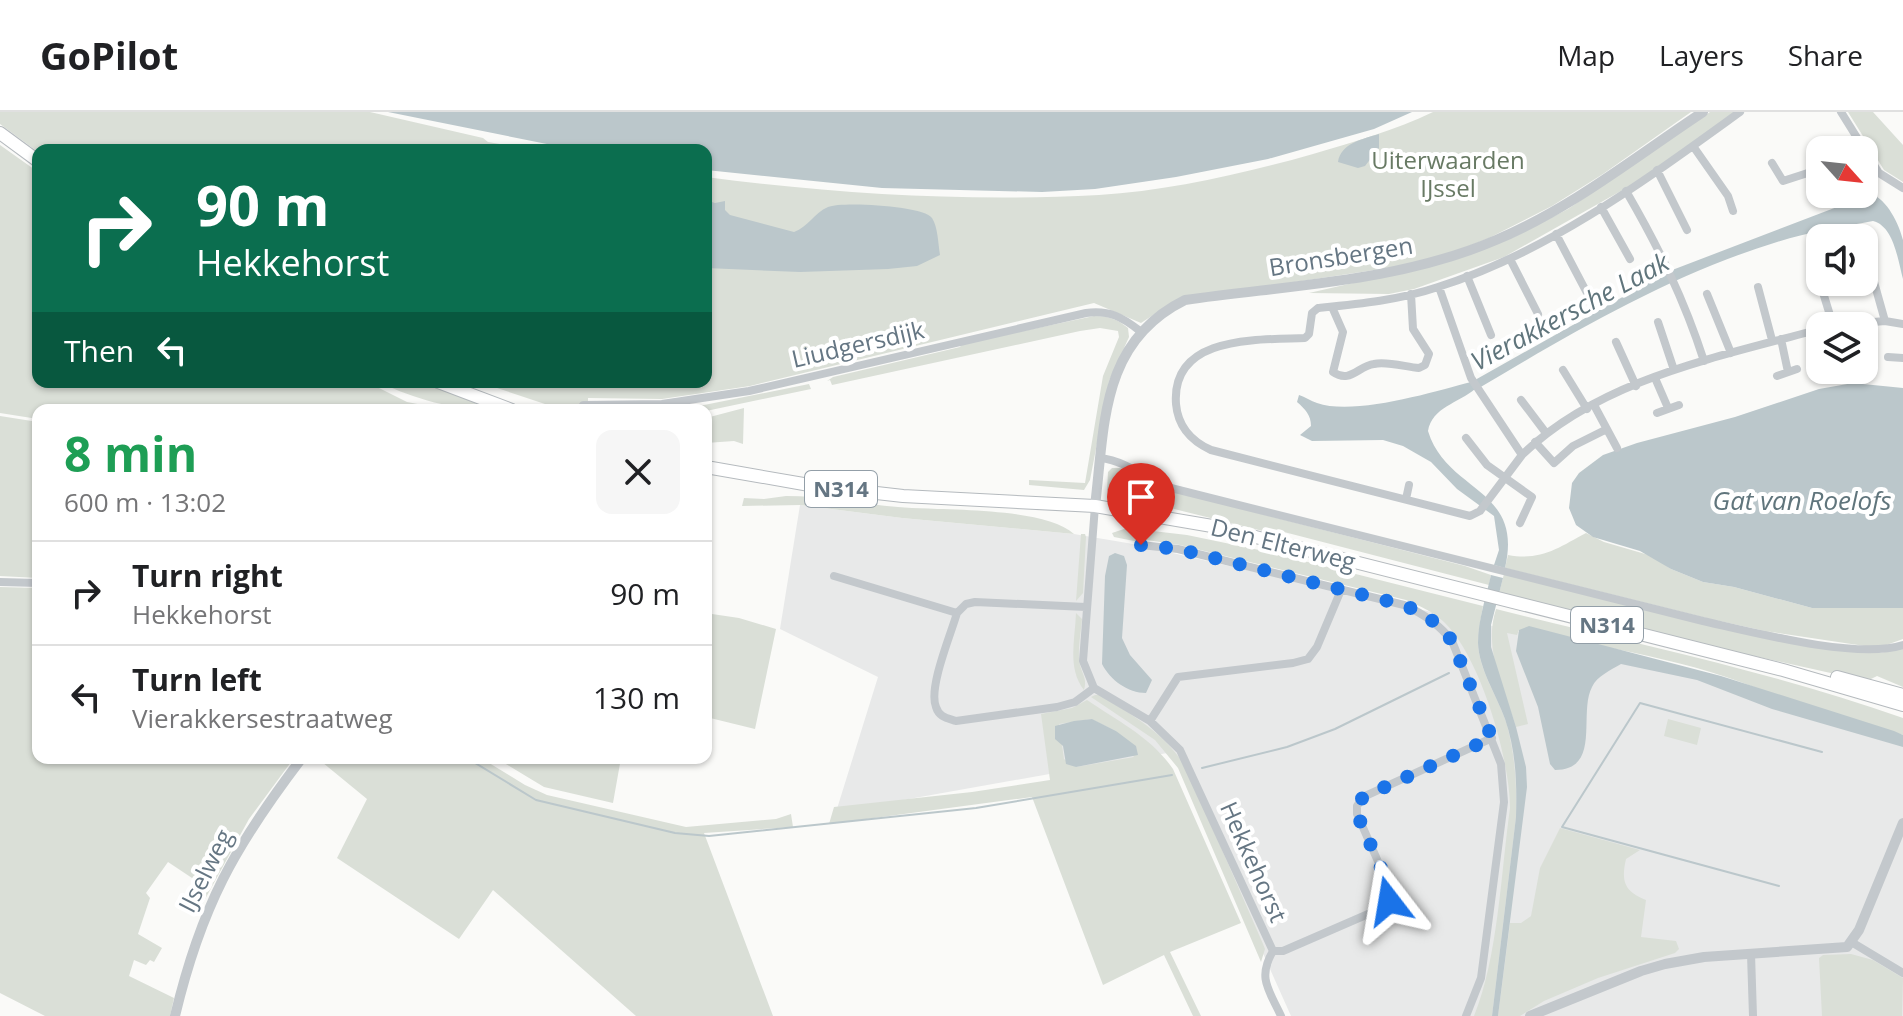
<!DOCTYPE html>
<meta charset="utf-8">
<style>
:root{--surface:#fff;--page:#f6f6f6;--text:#202124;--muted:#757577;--line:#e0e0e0}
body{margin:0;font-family:"Open Sans",sans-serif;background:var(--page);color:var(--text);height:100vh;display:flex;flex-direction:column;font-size:30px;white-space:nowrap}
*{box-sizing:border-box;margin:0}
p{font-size:26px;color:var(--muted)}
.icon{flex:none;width:44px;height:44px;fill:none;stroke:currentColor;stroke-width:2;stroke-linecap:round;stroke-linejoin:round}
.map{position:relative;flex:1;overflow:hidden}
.drawer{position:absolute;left:32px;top:292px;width:680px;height:360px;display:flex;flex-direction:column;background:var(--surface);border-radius:16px;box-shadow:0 2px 6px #0004}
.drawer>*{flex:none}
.guide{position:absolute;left:32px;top:32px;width:680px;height:244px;border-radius:16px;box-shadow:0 2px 6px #0004;background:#0b6e4f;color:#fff;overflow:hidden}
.needle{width:52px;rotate:117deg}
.buttons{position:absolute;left:1806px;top:24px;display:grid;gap:16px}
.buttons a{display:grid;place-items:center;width:72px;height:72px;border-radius:16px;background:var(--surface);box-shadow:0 2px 6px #0004;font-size:40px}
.pin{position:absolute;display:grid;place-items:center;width:68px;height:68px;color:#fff;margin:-82px -34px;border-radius:50% 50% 50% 0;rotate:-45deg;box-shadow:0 0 8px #0007}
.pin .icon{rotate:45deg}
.me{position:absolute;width:88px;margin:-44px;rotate:346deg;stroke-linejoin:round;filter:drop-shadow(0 0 6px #0008)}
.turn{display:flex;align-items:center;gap:28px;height:168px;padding:0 32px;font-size:36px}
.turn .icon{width:104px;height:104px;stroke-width:2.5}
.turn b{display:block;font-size:56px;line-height:68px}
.then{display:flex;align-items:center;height:76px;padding:0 32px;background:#0003;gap:16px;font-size:30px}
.round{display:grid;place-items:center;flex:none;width:84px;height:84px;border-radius:16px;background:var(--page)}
.overview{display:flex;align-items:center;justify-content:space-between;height:136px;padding:0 32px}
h1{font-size:48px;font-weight:700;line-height:60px;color:#1e9e55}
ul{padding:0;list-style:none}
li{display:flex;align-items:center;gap:24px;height:104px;padding:0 32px;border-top:2px solid var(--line)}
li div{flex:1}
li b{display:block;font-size:30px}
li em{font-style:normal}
header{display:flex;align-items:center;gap:48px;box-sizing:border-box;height:112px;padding:0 40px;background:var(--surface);border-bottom:2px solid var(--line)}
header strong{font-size:38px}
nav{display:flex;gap:44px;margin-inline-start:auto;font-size:28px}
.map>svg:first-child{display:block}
.built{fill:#e8e9e9}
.green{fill:#dadfd7;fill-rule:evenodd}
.water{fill:#bbc7cb}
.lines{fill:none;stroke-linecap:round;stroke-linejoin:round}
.stream{stroke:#bbc7cb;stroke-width:2}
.primary-casing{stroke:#b5babe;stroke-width:14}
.minor{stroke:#c3c8cc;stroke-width:8}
.tertiary{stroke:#c3c8cc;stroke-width:10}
.primary{stroke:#fff;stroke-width:12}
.route{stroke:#1a73e8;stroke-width:14;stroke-dasharray:0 25.2}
.labels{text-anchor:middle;stroke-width:8;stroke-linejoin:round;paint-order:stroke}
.shield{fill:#fff;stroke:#939fa8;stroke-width:2}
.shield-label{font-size:22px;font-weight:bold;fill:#657683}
.park-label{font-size:24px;fill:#687a64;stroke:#fff}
.street-label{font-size:24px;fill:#657683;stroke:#fff}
.water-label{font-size:26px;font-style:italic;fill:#60757c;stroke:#fff}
</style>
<header>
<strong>GoPilot</strong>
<nav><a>Map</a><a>Layers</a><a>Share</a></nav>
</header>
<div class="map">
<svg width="1903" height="904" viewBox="0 0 1903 904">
<rect width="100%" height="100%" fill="#fafaf8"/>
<path class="built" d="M800,393L902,406L1074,422L1133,432L1598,538L1903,627V904H1291L1173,640L836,700L878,565L780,517Z"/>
<path class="green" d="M0,0H370L483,26L488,30L534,38H38V40L0,12Z
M1433,0H1691L1603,62L1552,94L1489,126L1451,141L1408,153L1176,188L1141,211L1094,191L750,274L662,287L588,286V295H667L678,298H563L479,270H706V65C836,82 968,90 1099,83C1169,79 1246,61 1313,42C1353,30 1396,18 1433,0Z
M1710,0H1735L1635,71L1504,145L1414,177L1389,182L1309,181L1454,148L1514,125L1568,97Z
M1848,0H1873L1903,33V70L1884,58Z
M0,33L38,60V270H367L407,290L449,298H38V307L0,301Z
M1094,204C1109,204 1117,207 1128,216L1129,225L1109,269L1090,368L1084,378L1029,373V368L1085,371L1103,264L1119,225L1118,219L1100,216L1080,219L832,273L830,268L827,269L833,265L960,235L962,232Z
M379,270H424L492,298C454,298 414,287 379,270Z
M809,272L811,277L706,299L697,297L699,294Z
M744,296L743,332L734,329L706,331V306Z
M0,304L38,310V466L0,464Z
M1112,356H1121L1160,376L1465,454L1491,463L1489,473L1284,420L1275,422L1158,393L1118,388V381L1107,378L1108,360Z
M786,384C823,384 861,392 898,395C941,399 1043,394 1074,422L902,406L800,393L742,394L744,386L764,387Z
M1127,416L1187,423L1264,439L1483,494C1481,506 1478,519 1478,531C1479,560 1499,586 1507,613C1515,644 1517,673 1516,705L1492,904H1474C1498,846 1501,760 1510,696C1510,647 1480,544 1444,510C1432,499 1420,494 1406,488L1180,433L1140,427L1139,430L1114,425L1112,421Z
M1586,421L1604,430L1652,444L1671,457L1703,470L1734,475L1812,496H1903V527L1878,536L1751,517L1505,456L1508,443C1541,449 1558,436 1586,421Z
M1081,422H1085L1086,425L1083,481L1076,489Z
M706,461L709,462L712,502L739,506L776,517L755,617L706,605Z
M1504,462L1862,540L1880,541L1903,536V575L1877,564L1871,567L1853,566L1718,536L1499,481Z
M0,475L38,476V646H294L249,707L198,800L181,789L195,768L168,750L146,781L150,786L138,822L162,836L154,850L150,848L146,853L134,848L129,864L174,886L170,904H45L0,881Z
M1496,497C1632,531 1771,559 1903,606V623L1768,581C1694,548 1599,535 1519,518L1517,523L1507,521L1528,612L1516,615C1504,576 1483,537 1496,497Z
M1076,501L1082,507C1081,521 1077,539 1080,553C1083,564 1087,567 1084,578C1067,556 1075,528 1076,501Z
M1095,583H1100C1133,603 1165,622 1186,655L1263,832L1265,837L1261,850L1178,656L1155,628L1091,585Z
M1087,588C1119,610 1151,625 1173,657L1241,811L1170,840L1201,904H1193L1164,843L1103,873L1032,685L829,712L834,695L972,680L1050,668L1041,602L1072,596ZM1091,607L1116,619L1134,645L1076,655L1064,647L1059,612Z
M1668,607L1701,616L1697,633L1664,624Z
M317,646H481L525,673L547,683L686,715L776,707L791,702L793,715L704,721L773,904H636L493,778L459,827L337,746L367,687Z
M496,646H621L613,691L544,675Z
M1560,716L1640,738L1626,747C1621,769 1624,779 1646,788L1641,825L1676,829L1679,837L1675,841L1598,866L1544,889L1520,904H1498L1510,811H1521L1531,804L1540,756Z
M1851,842L1873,848L1903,866L1902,904H1822L1819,846L1823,843Z"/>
<path class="water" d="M388,0H1412L1374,17L1268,47L1176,65L1095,77L1042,80L882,76L706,58V38H577Z
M1379,22V36L1365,54L1358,56L1338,50C1341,31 1363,27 1379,22Z
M1871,82C1887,87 1899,112 1903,128C1903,140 1903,155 1903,167C1898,149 1894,114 1873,109C1841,115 1808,120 1777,130C1672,162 1573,220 1479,276L1475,268L1667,160Z
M706,88L715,91L725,89V98L730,103L794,120C808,115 814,101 828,95C842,89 925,94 932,106C938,115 938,132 940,143L917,154L888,157L800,160L706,156Z
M1471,270L1475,277C1459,291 1432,295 1428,319C1447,381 1524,375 1505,456L1494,453L1499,438L1494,404L1457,377L1431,350L1403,334L1383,328L1312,329L1300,323L1311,314C1311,303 1305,297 1297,290L1299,283C1305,285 1311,289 1317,291C1354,304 1433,280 1471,270Z
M1853,271L1903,276V496H1812L1734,475L1703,470L1671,457L1640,439L1593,425L1576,413L1569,396L1572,371L1579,361L1603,343L1637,331L1735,305L1819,277Z
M1115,441L1124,444L1127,453L1122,526L1130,543L1152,568L1146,581C1128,581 1110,568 1102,552L1105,464L1109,444Z
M1491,463L1503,466L1491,513V535L1516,615L1526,655L1527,675L1498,904H1492L1516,705C1517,671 1516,639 1505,607C1496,582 1479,557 1478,531C1478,508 1486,485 1491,463Z
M1529,514L1721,564L1894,619L1903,623V635L1772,597L1697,568L1621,552C1611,558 1597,564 1592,575C1578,601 1602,658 1555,658L1550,652L1538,595L1516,539L1519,518Z
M1092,607L1116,619L1136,634L1138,643L1076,655L1066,652L1063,634L1055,627V614L1074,609Z"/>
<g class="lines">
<path class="stream" d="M467,646L536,688L675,721L709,724L976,696L1172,663
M1202,656L1287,635L1335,617L1449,561
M1779,774L1562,715L1640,591L1822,640"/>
<defs>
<path id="primary" d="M0,21L38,49
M438,270L512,298
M706,355L815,374L903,384L1095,394L1212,414L1783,558L1903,593
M1837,565L1903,583"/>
</defs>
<use href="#primary" class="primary-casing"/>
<path class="minor" d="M1841,0L1879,61L1903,76
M1693,34L1728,84L1733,99
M1772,51L1783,69L1820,57
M1657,58L1687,118
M1626,79C1659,136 1684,187 1704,249
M1601,95L1630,147
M1556,122L1587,181
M1510,147L1538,202
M1869,152L1885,209
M1817,161L1833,213
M1467,164L1491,223
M1439,175L1471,266L1522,343C1600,267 1719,245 1820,217
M1758,175L1772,228
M1707,182L1731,241
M1332,195L1343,220L1333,260C1350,272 1358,254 1374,252C1387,249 1406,255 1419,256L1425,253L1429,242L1413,217L1411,182
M1658,210L1674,258
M1829,214L1885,209L1903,212
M1781,227L1788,260
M1616,230L1636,274
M1888,245L1903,246
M1563,258L1587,297
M1777,264L1797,257
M1655,266L1668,296
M1521,288L1546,321
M1594,293L1617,336
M581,298L583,293L662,292L749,279L1086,201C1110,198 1122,205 1140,219
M1657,301L1679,293
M1466,326L1487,353L1532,385L1520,411
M1535,330L1554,351L1573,334L1607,317
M1522,343L1480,399L1470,404L1211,338C1191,329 1178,315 1176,292C1171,223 1257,228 1305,226L1309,222L1312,201L1318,196C1358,192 1400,188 1438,175C1549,140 1647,67 1740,0
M1100,346C1122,348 1140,362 1159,373L1703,509C1752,520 1858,548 1903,533
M1406,387L1409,373
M1095,394L1083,549L1094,576L1150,609L1180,638L1273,839H1283L1382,796C1390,788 1391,783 1388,772L1357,702V694L1363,685L1492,626
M1141,433L1178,437L1404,493C1424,502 1439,512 1452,529L1501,652L1504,690L1481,866L1466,904
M834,464L957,501
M0,470L38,471
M1086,495L975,490L966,492L957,501C951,522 928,576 936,595C939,605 947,606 956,609L1057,595L1075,590L1094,576
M1150,609L1178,565L1293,551L1308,547L1317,535L1341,478
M1853,831L1903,861
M1273,839C1257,866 1269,878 1281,904
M1751,842L1753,904"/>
<path class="tertiary" d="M1095,394C1105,313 1100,230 1185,188C1289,173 1398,170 1496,128C1572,96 1635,45 1703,0
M175,904C201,795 234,735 302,646
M1530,904L1641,859L1665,852L1704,845L1847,835L1859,818L1903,711"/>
<use href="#primary" class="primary"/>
</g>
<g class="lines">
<path class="route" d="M1141,433L1178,437L1404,493L1423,502L1441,515L1452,529L1492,626L1363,685L1357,694V702L1388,772L1389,789"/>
</g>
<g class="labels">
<g class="shield">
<rect x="805" y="359" width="72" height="36" rx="6"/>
<rect x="1571" y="495" width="72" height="36" rx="6"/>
</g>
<g class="shield-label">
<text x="841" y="385">N314</text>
<text x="1607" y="521">N314</text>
</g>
<g class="park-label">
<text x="1448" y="57">Uiterwaarden<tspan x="1448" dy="28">IJssel</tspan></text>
</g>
<g class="street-label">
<text transform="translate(1341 145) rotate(-9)" y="8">Bronsbergen</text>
<text transform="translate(858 233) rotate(-13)" y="8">Liudgersdijk</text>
<text transform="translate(1283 433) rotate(14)" y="8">Den Elterweg</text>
<text transform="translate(1253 750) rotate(66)" y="8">Hekkehorst</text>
<text transform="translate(206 759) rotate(-63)" y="8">IJselweg</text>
</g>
<g class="water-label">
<text transform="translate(1570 200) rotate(-28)" y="9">Vierakkersche Laak</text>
<text x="1802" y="398">Gat van Roelofs</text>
</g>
</g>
</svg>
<div class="buttons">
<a><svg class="needle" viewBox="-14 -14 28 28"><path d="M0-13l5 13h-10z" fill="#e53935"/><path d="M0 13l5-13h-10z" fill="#757577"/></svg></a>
<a><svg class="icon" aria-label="sound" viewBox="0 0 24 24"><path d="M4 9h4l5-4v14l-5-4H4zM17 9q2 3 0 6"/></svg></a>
<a><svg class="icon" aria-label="layers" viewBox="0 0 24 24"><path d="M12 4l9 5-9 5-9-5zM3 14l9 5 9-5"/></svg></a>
</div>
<div class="pin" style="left:1141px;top:433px;background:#d93025"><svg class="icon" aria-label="arrive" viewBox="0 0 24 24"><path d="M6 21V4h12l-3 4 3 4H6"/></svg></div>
<svg class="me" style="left:1389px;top:789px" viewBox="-20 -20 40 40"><path d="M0-17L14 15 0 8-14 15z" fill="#1a73e8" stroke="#fff" stroke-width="4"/></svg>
<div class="guide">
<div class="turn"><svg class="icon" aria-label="right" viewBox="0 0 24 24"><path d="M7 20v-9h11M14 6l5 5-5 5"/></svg><div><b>90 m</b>Hekkehorst</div></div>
<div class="then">Then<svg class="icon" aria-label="left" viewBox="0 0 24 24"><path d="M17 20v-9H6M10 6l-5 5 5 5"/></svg></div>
</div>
<section class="drawer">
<div class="overview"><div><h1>8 min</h1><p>600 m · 13:02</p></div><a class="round"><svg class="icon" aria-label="close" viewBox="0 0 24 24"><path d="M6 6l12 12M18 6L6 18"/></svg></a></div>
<ul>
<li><svg class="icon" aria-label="right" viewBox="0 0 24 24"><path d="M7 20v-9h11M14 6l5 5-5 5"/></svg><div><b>Turn right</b><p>Hekkehorst</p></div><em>90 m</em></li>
<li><svg class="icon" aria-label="left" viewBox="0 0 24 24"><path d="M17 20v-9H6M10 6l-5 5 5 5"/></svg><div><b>Turn left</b><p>Vierakkersestraatweg</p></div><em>130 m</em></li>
</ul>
</section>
</div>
